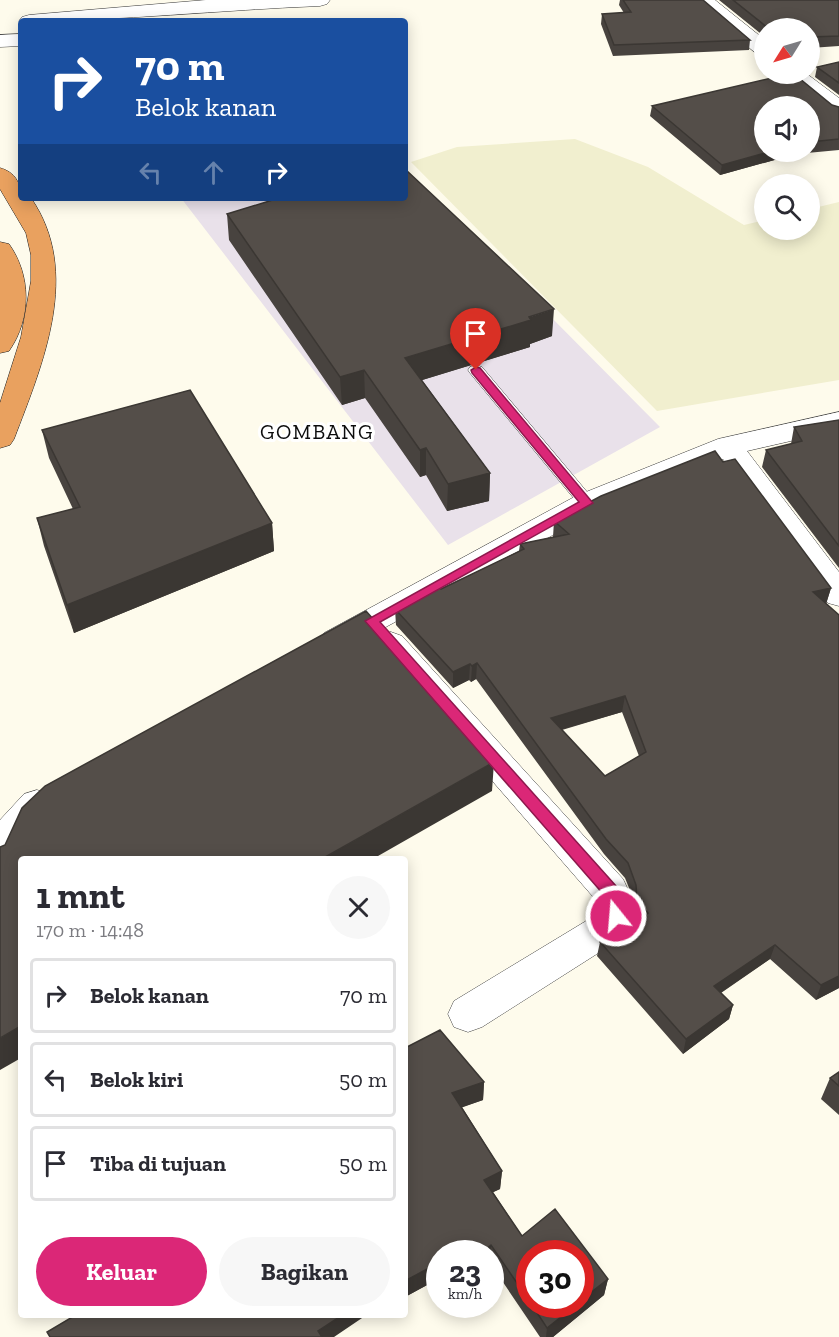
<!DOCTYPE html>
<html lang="id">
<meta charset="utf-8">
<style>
:root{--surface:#fff;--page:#f7f7f7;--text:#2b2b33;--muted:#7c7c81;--line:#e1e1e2;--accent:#db2777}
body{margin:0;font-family:"Zilla Slab",serif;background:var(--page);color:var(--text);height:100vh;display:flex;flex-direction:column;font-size:22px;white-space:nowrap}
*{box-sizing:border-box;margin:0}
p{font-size:20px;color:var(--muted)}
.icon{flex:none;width:33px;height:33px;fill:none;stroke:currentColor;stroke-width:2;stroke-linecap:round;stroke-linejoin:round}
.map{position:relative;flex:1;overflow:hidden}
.details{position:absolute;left:18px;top:856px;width:390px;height:462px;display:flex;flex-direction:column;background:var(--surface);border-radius:6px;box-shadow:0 3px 15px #0003}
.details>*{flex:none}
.hud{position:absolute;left:18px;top:18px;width:390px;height:183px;border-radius:6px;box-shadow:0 3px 15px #0003;background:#1a4fa0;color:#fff;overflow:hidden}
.needle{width:39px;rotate:233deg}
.fabs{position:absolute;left:754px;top:18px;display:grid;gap:12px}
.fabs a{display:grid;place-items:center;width:66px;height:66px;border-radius:50%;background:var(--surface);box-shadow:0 3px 15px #0003;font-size:30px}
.speed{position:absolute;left:426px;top:1240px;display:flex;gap:12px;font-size:30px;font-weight:700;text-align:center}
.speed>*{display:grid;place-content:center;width:78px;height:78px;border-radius:50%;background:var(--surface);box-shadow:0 3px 15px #0003;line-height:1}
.speed small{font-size:15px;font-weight:400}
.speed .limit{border:9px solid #d22;background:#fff;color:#111}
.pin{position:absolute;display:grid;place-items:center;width:51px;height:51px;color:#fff;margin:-62px -26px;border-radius:50% 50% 50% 0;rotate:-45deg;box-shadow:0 0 6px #0007}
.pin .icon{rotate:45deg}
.me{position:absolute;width:66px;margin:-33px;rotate:343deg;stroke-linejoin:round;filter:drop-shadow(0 0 4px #0008)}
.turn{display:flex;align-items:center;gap:21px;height:126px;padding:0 18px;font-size:27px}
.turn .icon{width:78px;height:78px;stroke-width:2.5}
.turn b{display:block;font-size:42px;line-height:51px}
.lanes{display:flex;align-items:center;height:57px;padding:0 18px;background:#0003;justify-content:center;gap:30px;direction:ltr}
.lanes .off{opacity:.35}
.round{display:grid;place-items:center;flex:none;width:63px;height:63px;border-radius:32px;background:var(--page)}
.headline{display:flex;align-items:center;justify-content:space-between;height:102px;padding:0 18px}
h1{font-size:36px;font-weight:700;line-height:45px}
.primary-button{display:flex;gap:12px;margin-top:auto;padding:12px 18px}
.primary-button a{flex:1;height:69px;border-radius:36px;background:var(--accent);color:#fff;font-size:24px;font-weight:700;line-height:69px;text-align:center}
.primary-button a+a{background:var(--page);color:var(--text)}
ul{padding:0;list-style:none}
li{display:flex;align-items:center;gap:18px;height:75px;margin:0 12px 9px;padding:0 6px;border:3px solid var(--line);border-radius:6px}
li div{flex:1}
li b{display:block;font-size:22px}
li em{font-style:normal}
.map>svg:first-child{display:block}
.industrial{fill:#e9e1ea}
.farmland{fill:#f1efcf}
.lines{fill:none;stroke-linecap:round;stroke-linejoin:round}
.lane-casing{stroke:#3f3f3f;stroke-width:1}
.street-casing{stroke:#3f3f3f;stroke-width:1}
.highway-casing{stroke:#1d1d1d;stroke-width:1}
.lane{fill:#fff;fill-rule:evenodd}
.street{fill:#fff;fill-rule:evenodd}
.highway{fill:#e9a15f;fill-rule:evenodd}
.wall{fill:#48433f;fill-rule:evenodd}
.shaded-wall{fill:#3b3733}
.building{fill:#544e49;stroke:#3b3733;stroke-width:1.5;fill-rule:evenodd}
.route{fill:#db2777;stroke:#8e194d;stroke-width:1.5}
.labels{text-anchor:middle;stroke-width:6;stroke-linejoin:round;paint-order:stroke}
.quarter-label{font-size:21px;letter-spacing:1.5px;fill:#0c0c0c;stroke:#fff}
</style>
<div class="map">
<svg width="839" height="1337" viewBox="0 0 839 1337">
<rect width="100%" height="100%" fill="#fefbec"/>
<path class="industrial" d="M405,170L660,427L448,545L181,198H405Z"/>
<path class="farmland" d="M575,139L648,167L744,225L765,220V230H810V209L839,202V380L657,411L411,162L457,147Z"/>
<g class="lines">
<defs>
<path id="lane" d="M476,365L482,367L593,499L596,503L593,507H581L470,373L468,370L470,367Z"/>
<path id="street" d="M206,0H330L327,4L320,6C220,10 121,21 21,21V24L19,21L22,17L29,15Z
M693,0H715L765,40V57L758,55Z
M21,34V46L0,47V35Z
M784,74H807L839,98V116L831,114Z
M839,412V430L747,451L839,572V606L828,603L723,459L598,510L346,649L335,653L324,649L319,641L324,633L576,496L718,439Z
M391,632L402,636L623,879C634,901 636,914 625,936L482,1027L468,1032L454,1027L448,1014L454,1001L596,915L595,899L380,652L375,644L380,636Z
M37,790L50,794L55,804L50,814L29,835L13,872L0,876V820L24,794Z"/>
<path id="highway" d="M0,168C15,172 21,183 21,198H31C82,272 43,363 14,439L10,445L0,448V403L21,337L31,281V255L26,233L0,189Z
M0,242L9,244C31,275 32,318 9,351L0,353Z"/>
</defs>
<use href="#lane" class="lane-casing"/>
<use href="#street" class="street-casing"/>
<use href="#highway" class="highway-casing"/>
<use href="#lane" class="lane"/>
<use href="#street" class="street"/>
<use href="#highway" class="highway"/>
</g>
<path class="wall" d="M620,0H703L750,40L749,50L613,56L601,24L602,14L624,13L619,5Z
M719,0H839V46L810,48V28H765V37Z
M839,62V95L815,77L817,67Z
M832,105L839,107V150L796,154L720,175L650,116L652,106ZM810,106V152H765Z
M227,214L552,336L530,344V347L422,380L490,473L489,501L447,511L426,475L420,477L365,398L342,405L229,240Z
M839,420V568L762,467L766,450L791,444L794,427Z
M42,430L272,523L274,551L74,633L44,546L37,518L73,509L49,458Z
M723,462L831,588L826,604L839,615V988L816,1000L770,959L721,993L733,1005L729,1019L683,1054L597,956L600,942L637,919L634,915V900L625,878L604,854L476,679L471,682L469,680L453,688L396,625L395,609L441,589L519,551L520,544L553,537L554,521ZM622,712L639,756L605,776L562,730Z
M405,1048L484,1082L483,1100L462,1107L502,1171L500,1189L493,1192L522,1236L608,1279L604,1295L553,1337H540L490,1263V1254H440V1278L405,1297ZM530,1254L580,1305H530Z
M839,1072V1115L821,1099L830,1078Z"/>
<path class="shaded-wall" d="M769,152H797L796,154L720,175L722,165Z
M554,309L552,336L530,344V347L406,385L405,358Z
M364,370L365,398L342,405L340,377Z
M426,448V475L420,477V450Z
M490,473L489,501L447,511L448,484Z
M272,523L274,551L74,633L67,605Z
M831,588L826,604L813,592Z
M477,663L476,679L471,682L472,666Z
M470,664L469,680L453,688V672Z
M625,696L622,712L549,733L551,718Z
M494,762L492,791L371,860H320Z
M775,945L770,959L710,1000L714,986Z
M839,976V988L816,1000L821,985Z
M733,1005L729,1019L683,1054L686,1039Z
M21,1026V1058L0,1070V1038Z
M484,1082L483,1100L452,1111V1093Z
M502,1171L500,1189L483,1197L484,1180Z
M491,1245L490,1254H480Z
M440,1262V1278L405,1297V1281Z
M608,1279L604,1295L553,1337H546L547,1328L576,1305H580V1301Z
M341,1316H365L334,1337H319L318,1331Z"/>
<path class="building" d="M623,0H703L750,40L614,45L602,14L631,12Z
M733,0H839V36L810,37V28H768Z
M839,62V83L817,67Z
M789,74H794L832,105L839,107V139L810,142V106H765V152H769L722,165L652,106Z
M405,169L554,309L529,317L531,320L405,358L490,473L448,484L426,448L420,450L364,370L340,377L227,214L279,198H405Z
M190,390L272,523L67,605L37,518L80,507L42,430Z
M839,420V546L766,450L802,441L794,427Z
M715,451L723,462L735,459L831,588L813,592L839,615V976L821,985L775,945L714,986L733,1005L686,1039L600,942L648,913L637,900L636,885L628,863L606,839L477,663L472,666L470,664L453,672L395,609L434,587L438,586L441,589L524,549L520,544L569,534L554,521L601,496ZM625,696L646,752L605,776L551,718Z
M366,611L422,674L418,676L494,762L320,860H21V1026L0,1038V847L5,845L22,808L45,786Z
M440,1030L484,1082L452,1093L502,1171L484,1180L522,1236L555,1209L608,1279L580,1301V1254H530V1302L491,1245L480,1254H440V1262L405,1281V1048Z
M839,1072V1086L830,1078Z
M532,1305H576L547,1328Z
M74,1316H341L318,1331L322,1337H50L47,1332Z"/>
<path class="route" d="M476,367L480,368L593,503L380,622L616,886L624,903V916L616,922L609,916L608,903L604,895L365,621L579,502L472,373L471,370Z"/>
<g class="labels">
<g class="quarter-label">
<text x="317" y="439">GOMBANG</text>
</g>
</g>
</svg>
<div class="fabs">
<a><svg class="needle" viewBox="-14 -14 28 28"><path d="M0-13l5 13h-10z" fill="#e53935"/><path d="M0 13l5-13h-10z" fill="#7c7c81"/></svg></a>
<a><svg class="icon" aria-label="sound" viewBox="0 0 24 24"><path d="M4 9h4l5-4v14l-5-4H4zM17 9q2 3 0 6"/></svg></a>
<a><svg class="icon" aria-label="search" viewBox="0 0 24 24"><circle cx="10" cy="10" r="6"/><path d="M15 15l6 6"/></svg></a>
</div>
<div class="speed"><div>23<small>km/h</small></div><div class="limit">30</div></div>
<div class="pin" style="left:476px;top:370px;background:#d93025"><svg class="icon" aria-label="arrive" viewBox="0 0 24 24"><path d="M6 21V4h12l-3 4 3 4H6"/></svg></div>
<svg class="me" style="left:616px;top:916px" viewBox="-20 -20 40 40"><circle r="17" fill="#db2777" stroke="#fff" stroke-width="3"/><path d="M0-11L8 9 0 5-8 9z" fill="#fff"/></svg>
<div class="hud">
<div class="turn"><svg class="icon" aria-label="right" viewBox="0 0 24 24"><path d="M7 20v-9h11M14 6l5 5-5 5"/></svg><div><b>70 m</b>Belok kanan</div></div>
<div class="lanes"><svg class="icon off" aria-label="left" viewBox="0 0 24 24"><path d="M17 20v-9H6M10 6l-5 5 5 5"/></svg><svg class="icon off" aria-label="ahead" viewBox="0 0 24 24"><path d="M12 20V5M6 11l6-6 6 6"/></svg><svg class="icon" aria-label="right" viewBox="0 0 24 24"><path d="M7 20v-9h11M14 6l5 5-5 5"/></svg></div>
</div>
<section class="details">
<div class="headline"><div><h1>1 mnt</h1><p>170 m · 14:48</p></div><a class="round"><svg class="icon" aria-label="close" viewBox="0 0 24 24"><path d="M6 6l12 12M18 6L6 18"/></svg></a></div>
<ul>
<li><svg class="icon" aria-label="right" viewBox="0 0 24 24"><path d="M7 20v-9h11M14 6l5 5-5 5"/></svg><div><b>Belok kanan</b></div><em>70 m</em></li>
<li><svg class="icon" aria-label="left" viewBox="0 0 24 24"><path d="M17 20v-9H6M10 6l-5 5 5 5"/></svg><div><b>Belok kiri</b></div><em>50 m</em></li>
<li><svg class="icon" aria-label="arrive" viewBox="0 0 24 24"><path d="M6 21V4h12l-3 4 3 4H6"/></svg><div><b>Tiba di tujuan</b></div><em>50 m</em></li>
</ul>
<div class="primary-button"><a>Keluar</a><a>Bagikan</a></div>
</section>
</div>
